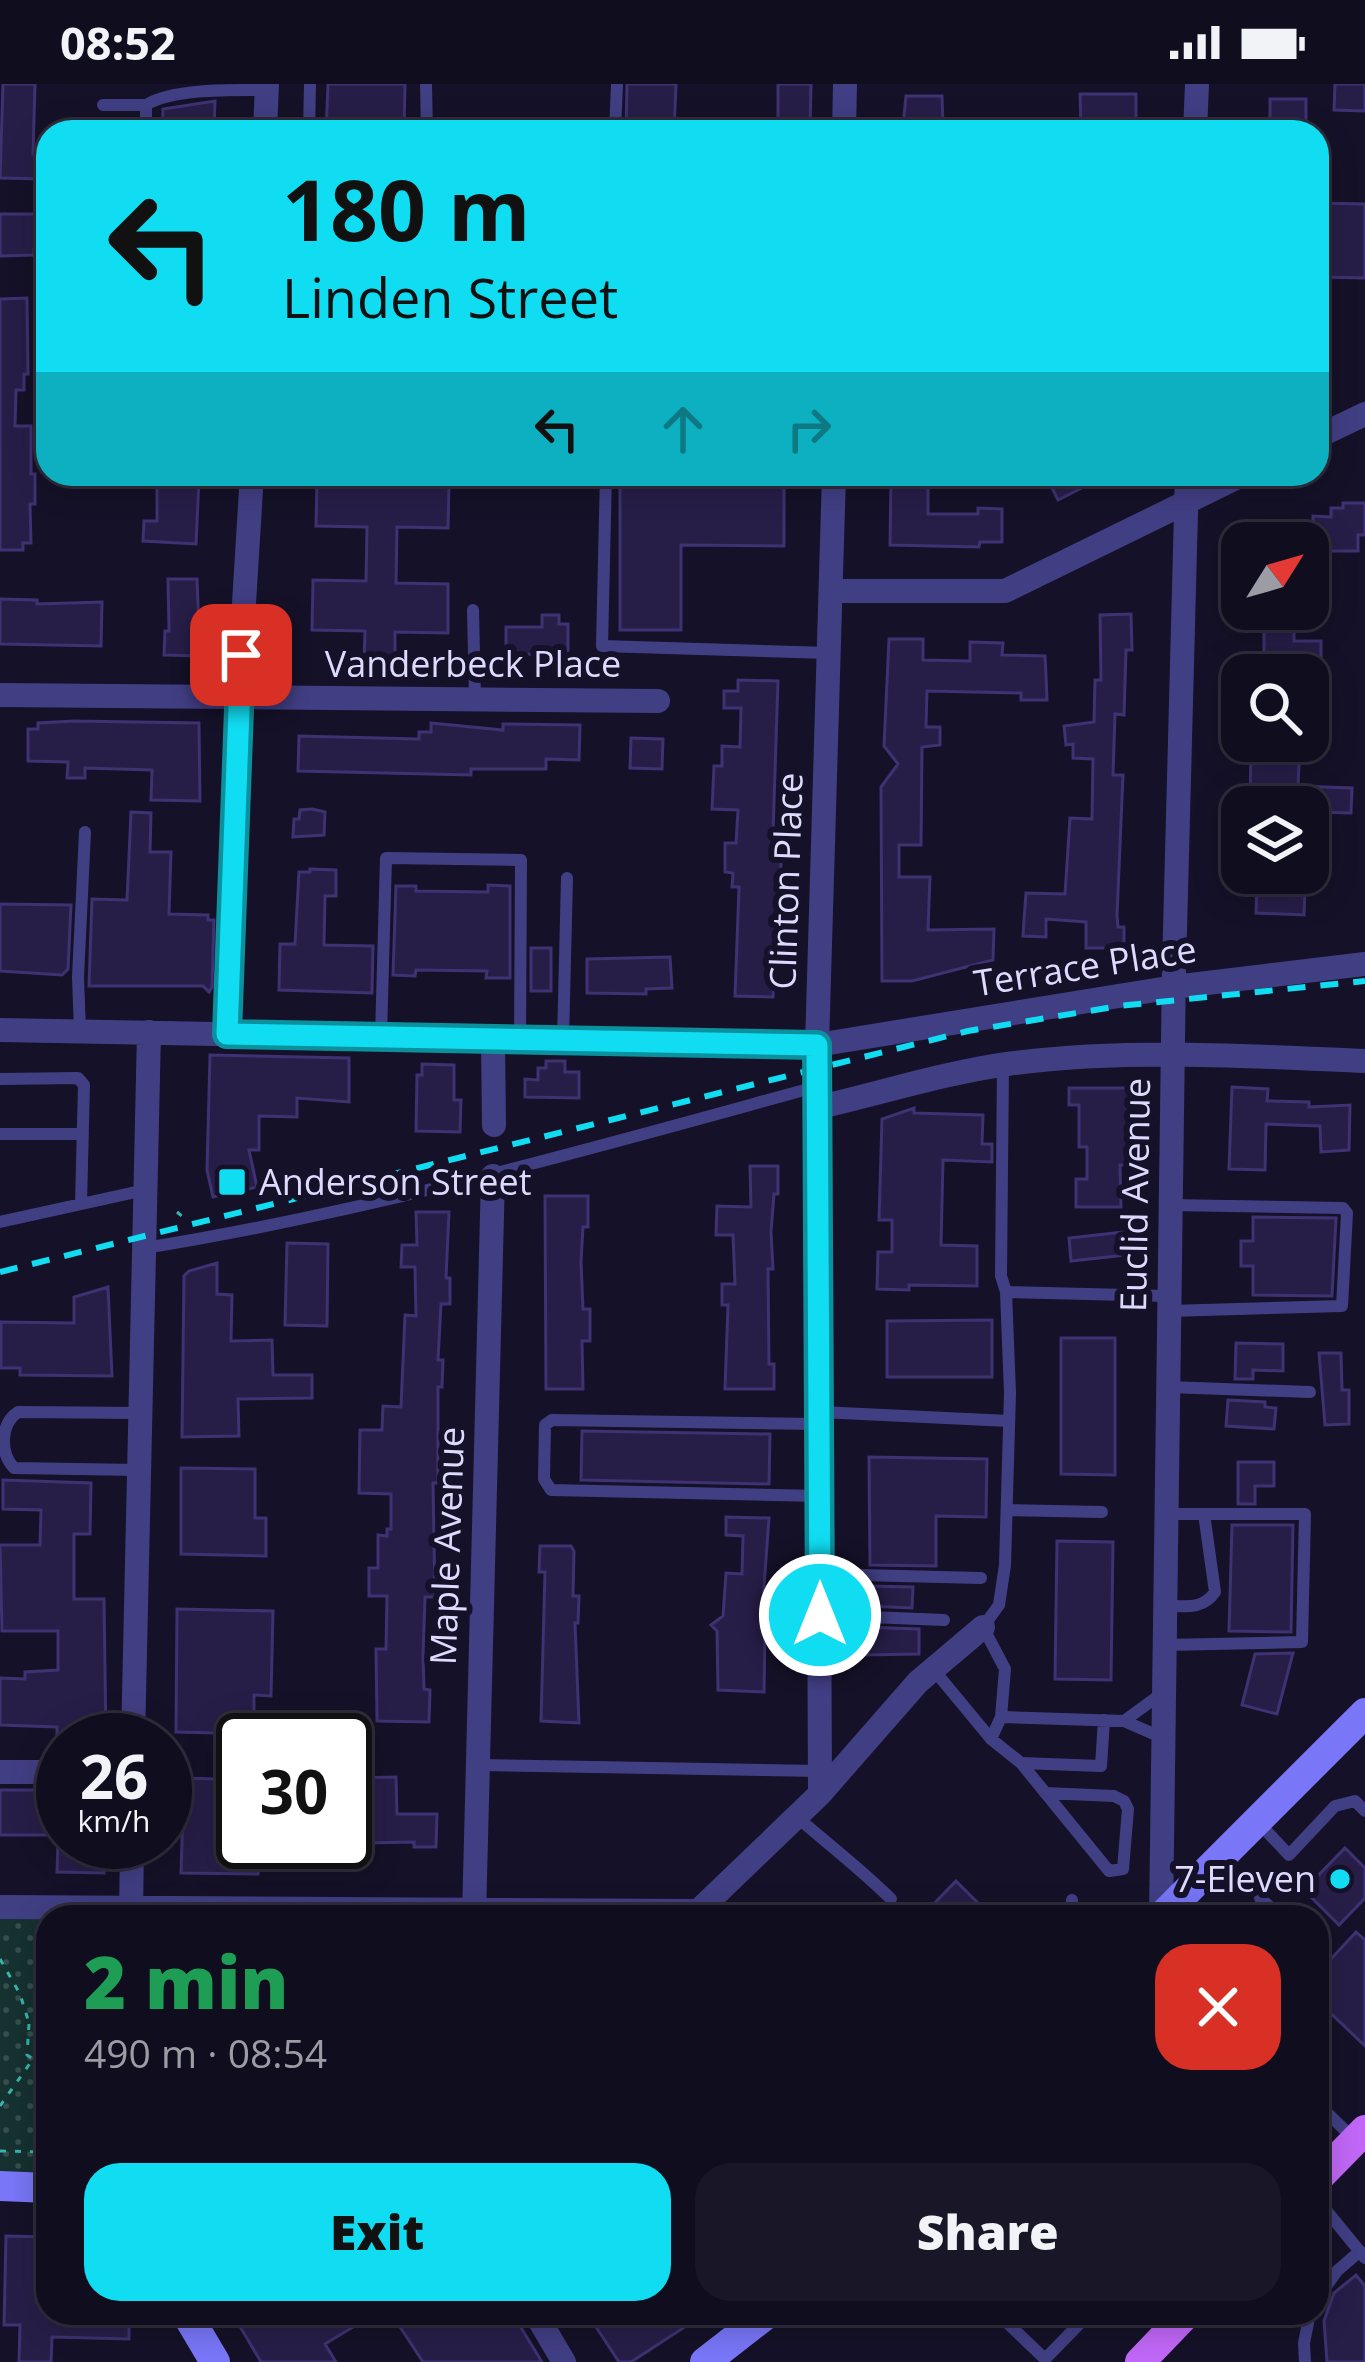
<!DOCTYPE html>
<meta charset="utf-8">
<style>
:root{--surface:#100d1e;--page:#191627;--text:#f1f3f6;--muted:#9c9ca4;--line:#302d3c;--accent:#11ddf2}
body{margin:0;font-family:"Open Sans",sans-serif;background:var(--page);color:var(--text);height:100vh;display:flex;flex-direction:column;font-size:45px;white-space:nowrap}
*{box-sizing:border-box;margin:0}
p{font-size:39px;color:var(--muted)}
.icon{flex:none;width:66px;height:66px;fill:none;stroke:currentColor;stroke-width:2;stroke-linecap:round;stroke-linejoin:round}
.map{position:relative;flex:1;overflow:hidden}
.drawer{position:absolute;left:36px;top:1821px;width:1293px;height:420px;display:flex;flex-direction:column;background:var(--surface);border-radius:36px;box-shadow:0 6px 30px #0003,0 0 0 3px var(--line)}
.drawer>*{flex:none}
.guide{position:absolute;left:36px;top:36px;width:1293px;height:366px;border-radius:36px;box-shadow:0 6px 30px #0003,0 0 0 3px var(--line);background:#11ddf2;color:#111;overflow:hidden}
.needle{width:78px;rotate:53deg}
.fabs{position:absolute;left:1221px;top:438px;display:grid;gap:24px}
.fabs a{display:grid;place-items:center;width:108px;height:108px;border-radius:24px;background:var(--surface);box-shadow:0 6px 30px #0003,0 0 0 3px var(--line);font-size:60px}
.speed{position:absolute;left:36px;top:1629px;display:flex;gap:24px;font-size:60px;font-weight:700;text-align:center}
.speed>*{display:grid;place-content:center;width:156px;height:156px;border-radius:50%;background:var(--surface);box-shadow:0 6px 30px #0003,0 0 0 3px var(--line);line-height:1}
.speed small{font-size:30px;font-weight:400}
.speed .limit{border:6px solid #111;border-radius:18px;background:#fff;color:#111}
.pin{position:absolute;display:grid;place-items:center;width:102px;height:102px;color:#fff;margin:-51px;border-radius:24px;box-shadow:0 6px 18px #0006}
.me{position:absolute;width:132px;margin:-66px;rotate:0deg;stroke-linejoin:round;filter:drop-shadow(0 0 9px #0008)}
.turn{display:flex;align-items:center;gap:42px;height:252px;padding:0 48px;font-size:54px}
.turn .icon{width:156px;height:156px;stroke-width:2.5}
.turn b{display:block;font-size:84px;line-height:102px}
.lanes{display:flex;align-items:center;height:114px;padding:0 48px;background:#0003;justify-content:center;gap:60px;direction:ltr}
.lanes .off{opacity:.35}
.round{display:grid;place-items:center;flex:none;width:126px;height:126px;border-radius:36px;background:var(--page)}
.headline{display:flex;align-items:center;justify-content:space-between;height:204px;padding:0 48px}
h1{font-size:72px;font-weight:800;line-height:90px;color:#1e9e55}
.action{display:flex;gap:24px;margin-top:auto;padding:24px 48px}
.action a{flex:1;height:138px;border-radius:36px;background:var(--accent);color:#111;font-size:48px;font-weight:800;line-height:138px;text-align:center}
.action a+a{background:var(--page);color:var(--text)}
.status{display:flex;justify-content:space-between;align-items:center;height:84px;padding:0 60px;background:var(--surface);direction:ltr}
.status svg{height:33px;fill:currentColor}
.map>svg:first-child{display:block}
.park{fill:url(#park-dots)}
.building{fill:#271e48;stroke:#3e3272;stroke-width:3}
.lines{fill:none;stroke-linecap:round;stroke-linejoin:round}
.path{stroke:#37b4ac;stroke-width:3;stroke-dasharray:6 9;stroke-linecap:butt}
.lane{stroke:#413f84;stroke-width:12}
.street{stroke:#413f84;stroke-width:24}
.secondary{stroke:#7976f8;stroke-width:30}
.primary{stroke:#c167f7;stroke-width:30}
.rail{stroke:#11ddf2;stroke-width:6;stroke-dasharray:18 15;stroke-linecap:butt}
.route-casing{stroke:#0b909d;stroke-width:30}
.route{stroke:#11ddf2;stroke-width:21}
.poi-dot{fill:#11ddf2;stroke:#151128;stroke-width:4.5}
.labels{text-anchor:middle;stroke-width:12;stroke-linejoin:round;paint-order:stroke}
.street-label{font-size:36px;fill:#dedafd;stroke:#151128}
.poi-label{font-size:36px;fill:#dedafd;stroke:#151128;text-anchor:start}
</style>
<div class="status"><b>08:52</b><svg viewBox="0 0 49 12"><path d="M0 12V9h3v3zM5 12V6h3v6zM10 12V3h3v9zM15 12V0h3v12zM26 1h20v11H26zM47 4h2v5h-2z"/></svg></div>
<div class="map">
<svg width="1365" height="2278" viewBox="0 0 1365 2278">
<defs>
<pattern id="park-dots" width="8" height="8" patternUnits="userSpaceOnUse" patternTransform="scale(3)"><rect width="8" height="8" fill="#153130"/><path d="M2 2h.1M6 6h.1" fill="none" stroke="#374e4f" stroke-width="1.8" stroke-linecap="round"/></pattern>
</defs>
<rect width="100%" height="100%" fill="#151128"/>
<path class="park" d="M0,1823L48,1833V2104L0,2102Z"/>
<path class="building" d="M3,0H35L33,70H38V76H45L44,95L0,94Z
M328,0H405L404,48H326Z
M627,0H676L674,48H626Z
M778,0H811L810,46L778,45Z
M1335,0H1365V27L1334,26Z
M1080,10H1136V43H1081Z
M906,12H942L943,41L903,42Z
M1270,15H1306V44H1278L1270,37Z
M215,17L214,48H162L163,25Z
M1317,119L1365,120V194L1317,193Z
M0,130H43V135H48V165H34V171L0,172Z
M27,214L28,290H24V306H16L15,342H31V390H35V420H30L31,459H23V466H0V215Z
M371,390H397V398L449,399L448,444L397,443L396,499L448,500V549L395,548V577L364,576L365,547L312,546L313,496L366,497L367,443L316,442L317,394L371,395Z
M1045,390H1109L1058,416Z
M620,392L784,393V462L681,461V546H620Z
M891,392L928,393V430H978V424L1002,425V458H980L979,463L890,461Z
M157,396H199L196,460L143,457L144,437H157Z
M1343,419H1365V451H1358V467H1318V459H1277V443L1313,444V432L1331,433V424H1343Z
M168,495H197L200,572L164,571L165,547H169Z
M0,515L37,516V520L102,518L101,562L0,560Z
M1244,525H1294V557H1321V590L1264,589V546Z
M1131,530L1132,566H1126L1124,631L1115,630L1113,691H1123L1117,832L1118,843H1124V873H1107V864H1086V838L1046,835V853L1023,852L1024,836L1026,809L1065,810L1070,734L1092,735L1093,675L1073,674V660L1066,661L1064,642L1094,638L1095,596H1101L1100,531Z
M542,531H559V540H568V571L506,570V543H542Z
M889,555H923V576L970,577V558L1003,559L1002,571L1045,572L1046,591L1047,616H1021V609L927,607L926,643H940V661L922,663L921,761H899V793H930L928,846L994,845L993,876L912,897H882L881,703L898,680L884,662Z
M738,596L778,597L773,749H783L773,913L735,912L739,803H732L733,789L725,788V759H736L738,726L712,725L714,682H722V662L740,663L741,624H724V607H738Z
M74,637L199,639L200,717L151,716L152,686L85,684V694H67L68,678L28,677V645H38V639Z
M431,639L503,646V640L580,641L579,676L546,675V685H471V691L298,687L299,652L419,655V648H431Z
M631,654L663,655L662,685L630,684Z
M1251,657L1300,660L1298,702L1352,704L1351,729L1308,728V723H1250Z
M312,725L325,728L324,751L293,753L294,735H299L300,726Z
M131,728L151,729L150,768H171L169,830L208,831V836H214L212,903L209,908L203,902H89L92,815L127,816Z
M310,785L336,786V812H325L324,861L373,862L372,909L279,906L280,860H295L299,788H310Z
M1257,794L1279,795V805L1305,806L1304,831L1256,829Z
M488,801L510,802V894H486L487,887L416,886L415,892L393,891L396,802H416V807L488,808Z
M0,820L71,821L68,885L62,891L0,887Z
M531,864H551V907H531Z
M670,873L672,904L646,905V910L587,909V875Z
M210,971L349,974V1018L297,1014V1033L259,1032V1066H249L257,1103L213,1113L207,1086Z
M546,977H565V988H579V1014L525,1013V995L538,996V984H546Z
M422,980L454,981V1016H461L460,1048L416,1047L417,991H422Z
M1232,1003L1268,1005L1267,1017L1309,1018V1023L1350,1021L1349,1066L1321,1068L1320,1042L1266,1040L1265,1086L1229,1085Z
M1069,1004H1128V1081H1120L1121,1123H1076V1095H1087V1063H1079V1021H1069Z
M914,1024V1029L983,1031L982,1060H992V1078L943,1076L941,1161L977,1162V1202L909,1201V1206L877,1205L878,1168H892V1136H879L882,1035Z
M750,1082H778V1110H774L771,1148L773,1185H768L769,1280H774V1305H725L728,1221H722V1200H735L733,1151H716L717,1122L751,1123Z
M545,1112H588V1143H583L581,1178L583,1225H590V1257H582L583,1305H546Z
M416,1128H449L446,1194H450V1220H441L438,1276H443L442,1303H438V1399H433L435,1513H425L423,1572L424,1605L430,1606L429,1638L377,1637L376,1565H386L387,1512H369V1484H378V1451L387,1452V1445H391V1410L359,1409L360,1346H382L383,1322L401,1323L405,1231L416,1232L415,1183H401L402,1161H417Z
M1253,1133L1336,1134L1332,1212L1253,1211V1182H1241V1157H1253Z
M1124,1148L1127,1171L1071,1177L1069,1154Z
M287,1159L328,1160L327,1242L285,1241Z
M217,1179V1210L232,1211L231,1257L272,1256L273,1291H312V1314L238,1315L239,1352L182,1353L184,1192L189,1187Z
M108,1203L112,1292L20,1291V1284H1V1238L74,1239V1213Z
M992,1236V1293H887V1237Z
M1061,1254H1115V1391L1061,1390Z
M1236,1259L1283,1260V1287L1253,1286V1295H1235Z
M1319,1269H1341L1342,1306H1349V1340L1325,1341Z
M1228,1316L1265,1318V1323L1276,1324L1274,1345L1226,1342Z
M582,1347L770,1350L769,1400L581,1396Z
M869,1373L987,1375L986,1433L936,1432V1482L870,1481Z
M1238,1378H1274V1402H1255V1420H1238Z
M181,1384L255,1385V1434H266V1472L181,1470Z
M3,1396L91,1399L90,1450H74V1515H104L106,1656H57V1643L0,1641V1594L25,1595V1588L58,1586V1547H2L0,1461H40L41,1426L3,1425Z
M726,1433L769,1434L761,1544H765L764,1608L718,1606L717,1547L711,1541L723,1532L726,1489L742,1490L743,1452L726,1451Z
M1232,1441H1293L1291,1548L1229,1547Z
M1057,1457L1113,1458L1111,1596L1055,1595Z
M540,1462H571L574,1467L573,1512H579L578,1539H575L579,1639L541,1637L545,1488H539Z
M867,1502L913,1503L912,1524L867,1522Z
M177,1525L273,1527L271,1612L254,1611V1656H243V1758H259L258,1790L181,1789L184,1694L217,1695V1649L176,1648Z
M861,1543L919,1545V1570L862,1571Z
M1293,1569L1277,1630L1242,1621L1255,1570Z
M396,1693L397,1730H437L436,1763H414V1758L364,1759L363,1726L345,1718V1694Z
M0,1706H63V1751H0Z
M58,1758H104V1789L57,1788Z
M1345,1764L1365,1784V1814L1339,1841L1304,1806Z
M956,1797L992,1833H921Z
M1356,1848L1365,1856V1962L1317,1916V1890Z
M6,2152L48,2153V2229H129V2255L52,2253L51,2278H19L20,2241H4Z
M1356,2191L1365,2202V2278H1327L1324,2237L1334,2209Z
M232,2229H376L325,2260L336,2278H261Z
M391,2229H512L542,2278H423Z
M587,2229H706L631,2278H619Z"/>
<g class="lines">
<path class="path" d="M177,1128L184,1134
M0,1875L20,1910L29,1939L45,1940L48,1932
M29,1940L27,1971L33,1975
M0,2022L33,1975H48
M0,2067L48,2068"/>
<path class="lane" d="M426,0L427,48
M103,21H146V48
M146,21C173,4 234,6 267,6
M309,48L310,0
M615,48L617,0
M606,390L602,562L829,569
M473,526L475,615
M80,947L78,893L85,748
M381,952L386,774L521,776L520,957
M563,956L567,794
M1003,982L1001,1192L1006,1208
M0,995L78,994L84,1001L81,1120
M0,1050H83
M0,1138L145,1106
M145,1164C374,1127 596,1063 819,1002
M1169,1227L1342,1222L1347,1129L1343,1124L1171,1121
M1168,1303L1310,1308
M820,1328L1009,1337
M818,1340L552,1336L545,1341L544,1395L551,1406L819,1412
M139,1386L14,1384C0,1369 0,1340 18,1328L139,1329
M1007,1426L1102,1428
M820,1490L981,1494
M1165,1522C1185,1522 1203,1526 1215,1508L1204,1430
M820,1531L944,1536
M1166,1561L1302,1558L1305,1430H1166
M933,1585L991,1655
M1001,1633L991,1655L1021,1679L1101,1682L1104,1636
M1124,1637L1161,1610
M1163,1654L1124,1637L1001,1633L1005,1585L983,1543L999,1521L1005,1481L1010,1309L1006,1208L1168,1212
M1021,1679L1109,1787L1123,1785L1128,1725L1124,1717L1114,1712L1045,1709
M479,1681L820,1687
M797,1733C829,1761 861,1785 891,1815
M1258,1738L1289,1771L1335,1722L1355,1717L1365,1727
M1260,1814L1281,1833
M1070,1833L1072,1816
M1317,2019L1354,2055
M1317,2115L1365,2174
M1317,2215L1337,2187L1360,2167
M997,2229L1045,2275L1090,2229
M1305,2278L1304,2259L1310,2229"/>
<path class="street" d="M265,48L267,0
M844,48L845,0
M1195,48L1197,0
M1317,353L1365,330
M831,507H1005L1244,390
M0,611L658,617
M0,946L817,961L1174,903L1365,880
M227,950L238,616L252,390
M493,957L494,1041
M820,1023C881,1009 944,989 1007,980C1126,964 1246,972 1365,977
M133,1656L149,948
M0,1688H63
M820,1710L817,961L834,390
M0,1823L694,1827
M131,1833L132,1758
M474,1833L493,1092
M692,1833L820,1710L918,1598L983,1543
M1161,1833L1174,884L1187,390
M535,2229L564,2278"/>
<path class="secondary" d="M1161,1833L1365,1629
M0,2102L48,2104
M186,2229L215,2278
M705,2278L768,2229"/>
<path class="primary" d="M1317,2095L1365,2046
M1140,2278L1187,2229"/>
<path class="rail" d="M0,1188L968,947L1119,922L1365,897"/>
</g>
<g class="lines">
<defs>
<path id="route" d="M241,571L227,950L817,961L820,1531"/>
</defs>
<use href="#route" class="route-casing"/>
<use href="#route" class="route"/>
</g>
<g class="poi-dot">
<rect x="217" y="1083" width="30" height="30" rx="6"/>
<circle cx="1340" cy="1795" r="12"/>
</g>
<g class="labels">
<g class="street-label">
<text x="473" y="593">Vanderbeck Place</text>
<text transform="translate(786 797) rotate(-88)" y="13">Clinton Place</text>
<text transform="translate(1085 882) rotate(-9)" y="13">Terrace Place</text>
<text transform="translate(1135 1111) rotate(-89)" y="13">Euclid Avenue</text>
<text transform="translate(447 1462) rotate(-88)" y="13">Maple Avenue</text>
</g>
<g class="poi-label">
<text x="259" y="1111">Anderson Street</text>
<text x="1316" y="1808" text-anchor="end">7-Eleven</text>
</g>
</g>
</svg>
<div class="fabs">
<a><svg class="needle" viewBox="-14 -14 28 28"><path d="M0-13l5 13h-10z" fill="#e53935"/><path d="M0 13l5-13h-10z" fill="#9c9ca4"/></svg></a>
<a><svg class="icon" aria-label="search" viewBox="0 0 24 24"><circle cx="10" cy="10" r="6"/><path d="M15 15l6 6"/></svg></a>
<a><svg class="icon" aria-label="layers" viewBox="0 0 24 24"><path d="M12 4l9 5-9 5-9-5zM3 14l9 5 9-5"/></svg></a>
</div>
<div class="speed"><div>26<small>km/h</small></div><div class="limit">30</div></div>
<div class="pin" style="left:241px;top:571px;background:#d93025"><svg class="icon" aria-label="arrive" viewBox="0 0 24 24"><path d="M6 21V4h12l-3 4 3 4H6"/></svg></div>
<svg class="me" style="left:820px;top:1531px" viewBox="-20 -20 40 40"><circle r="17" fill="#11ddf2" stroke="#fff" stroke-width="3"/><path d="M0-11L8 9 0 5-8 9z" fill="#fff"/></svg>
<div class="guide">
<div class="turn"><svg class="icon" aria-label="left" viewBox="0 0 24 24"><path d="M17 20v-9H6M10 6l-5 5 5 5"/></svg><div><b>180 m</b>Linden Street</div></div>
<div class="lanes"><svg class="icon" aria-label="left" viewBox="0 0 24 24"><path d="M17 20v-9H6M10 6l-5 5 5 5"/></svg><svg class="icon off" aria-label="ahead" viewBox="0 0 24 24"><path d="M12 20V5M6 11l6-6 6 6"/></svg><svg class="icon off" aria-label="right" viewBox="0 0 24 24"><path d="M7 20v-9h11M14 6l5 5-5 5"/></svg></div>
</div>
<section class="drawer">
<div class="headline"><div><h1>2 min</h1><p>490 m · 08:54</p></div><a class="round" style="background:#d93025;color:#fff"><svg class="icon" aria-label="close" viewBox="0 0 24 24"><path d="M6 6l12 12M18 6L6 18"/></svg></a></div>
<div class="action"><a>Exit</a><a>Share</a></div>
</section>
</div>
